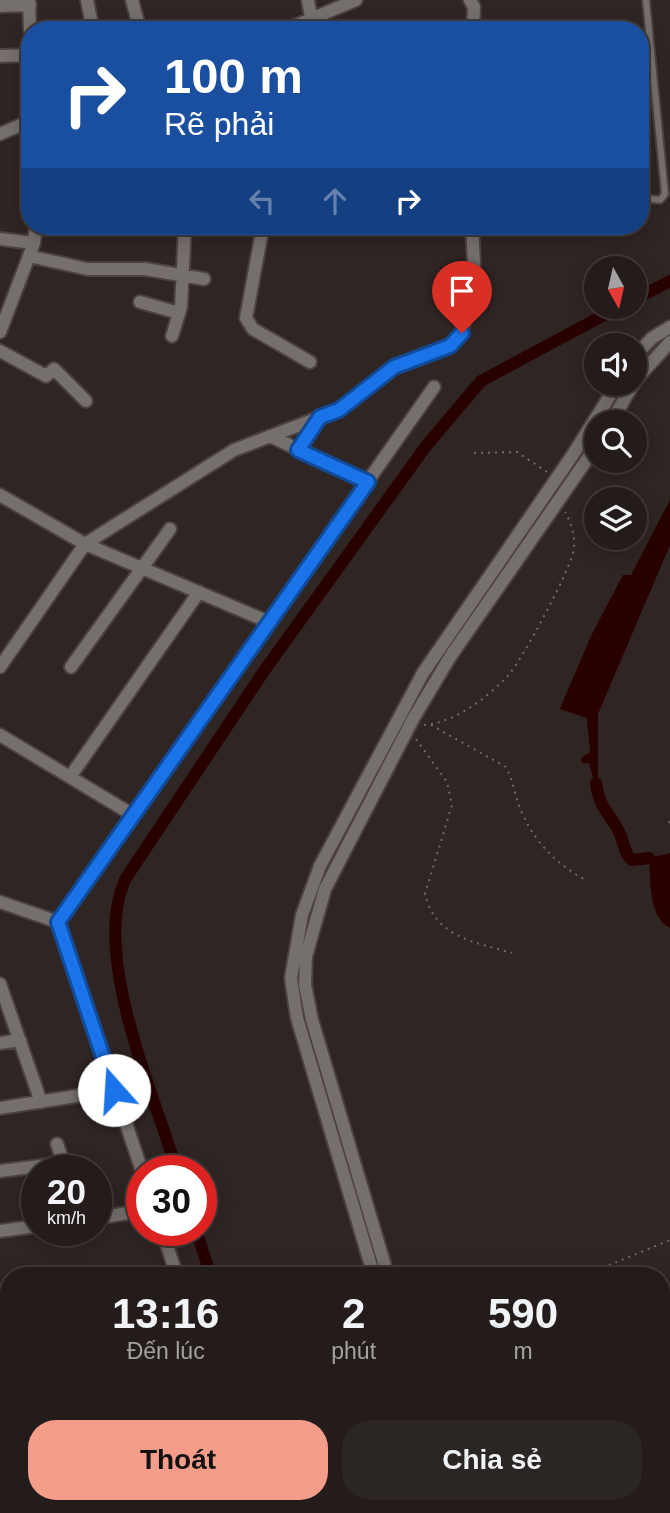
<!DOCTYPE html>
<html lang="vi">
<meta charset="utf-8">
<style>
:root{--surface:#231c1a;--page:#2b2523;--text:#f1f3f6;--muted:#a3a1a2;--line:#403a39;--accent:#f49d8b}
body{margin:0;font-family:Arial,sans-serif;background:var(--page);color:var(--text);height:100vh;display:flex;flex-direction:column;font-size:26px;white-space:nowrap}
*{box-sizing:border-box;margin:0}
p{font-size:23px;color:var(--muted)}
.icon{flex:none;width:38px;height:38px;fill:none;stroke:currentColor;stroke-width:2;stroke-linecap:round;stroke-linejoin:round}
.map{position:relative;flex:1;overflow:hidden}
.panel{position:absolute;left:0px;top:1267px;width:670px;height:247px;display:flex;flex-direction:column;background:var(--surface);border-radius:28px 28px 0 0;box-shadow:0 4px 18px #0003,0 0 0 2px var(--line)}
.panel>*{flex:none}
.hud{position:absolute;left:21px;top:21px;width:628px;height:214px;border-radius:28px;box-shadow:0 4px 18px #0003,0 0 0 2px var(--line);background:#1a4fa0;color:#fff;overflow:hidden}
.needle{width:46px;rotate:172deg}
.buttons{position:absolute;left:584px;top:256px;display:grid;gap:14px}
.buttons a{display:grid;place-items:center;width:63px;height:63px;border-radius:50%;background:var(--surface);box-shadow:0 4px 18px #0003,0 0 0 2px var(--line);font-size:35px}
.speed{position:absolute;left:21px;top:1155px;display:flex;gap:14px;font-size:35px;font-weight:700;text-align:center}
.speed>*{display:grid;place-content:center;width:91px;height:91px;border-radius:50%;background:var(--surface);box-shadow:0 4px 18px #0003,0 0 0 2px var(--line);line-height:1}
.speed small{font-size:18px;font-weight:400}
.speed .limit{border:10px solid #d22;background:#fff;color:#111}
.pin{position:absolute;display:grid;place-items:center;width:60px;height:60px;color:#fff;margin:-72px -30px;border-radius:50% 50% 50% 0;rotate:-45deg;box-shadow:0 0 7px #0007}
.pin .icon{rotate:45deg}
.me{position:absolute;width:77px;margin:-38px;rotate:341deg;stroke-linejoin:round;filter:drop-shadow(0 0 5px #0008)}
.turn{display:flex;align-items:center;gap:24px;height:147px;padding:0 28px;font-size:32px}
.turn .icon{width:91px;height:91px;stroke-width:2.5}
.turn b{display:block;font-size:49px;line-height:60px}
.lanes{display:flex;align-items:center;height:66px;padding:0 28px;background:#0003;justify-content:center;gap:35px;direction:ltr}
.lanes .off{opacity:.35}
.eta{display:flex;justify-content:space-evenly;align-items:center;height:119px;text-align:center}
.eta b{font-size:42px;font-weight:700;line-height:49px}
.primary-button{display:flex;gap:14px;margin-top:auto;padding:14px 28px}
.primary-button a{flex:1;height:80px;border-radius:28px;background:var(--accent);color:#111;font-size:28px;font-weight:700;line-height:80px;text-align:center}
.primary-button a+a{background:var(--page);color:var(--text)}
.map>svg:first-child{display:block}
.water{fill:#280000}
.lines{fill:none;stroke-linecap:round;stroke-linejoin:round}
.canal{stroke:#280000;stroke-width:12}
.service-casing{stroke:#4b413f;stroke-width:10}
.minor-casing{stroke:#4b413f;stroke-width:16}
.path{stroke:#736a68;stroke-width:2;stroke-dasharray:2 5;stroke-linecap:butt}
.service{stroke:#756f6e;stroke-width:6}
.minor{stroke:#756f6e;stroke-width:12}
.route-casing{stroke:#114b97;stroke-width:18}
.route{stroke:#1a73e8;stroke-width:12}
</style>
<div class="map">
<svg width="670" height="1513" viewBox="0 0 670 1513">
<rect width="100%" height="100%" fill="#2f2523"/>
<path class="water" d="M670,500V545L598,714V782L595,784L589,763H582L581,758L590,752L587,718L560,709L561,706L591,636L623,575H631Z
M670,853V928C648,917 651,881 649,858Z"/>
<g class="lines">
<path class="canal" d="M635,299L670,281
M596,783C599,809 611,814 620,834C624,843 624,854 632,860L649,858
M177,1171C154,1094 90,952 126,878L264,671L426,446L481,381L621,306
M196,1230L211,1276
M291,1505L294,1513"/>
<defs>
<path id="service" d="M640,198L660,200L665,194L646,0"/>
<path id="minor" d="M29,0L30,30
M87,0L93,30
M132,0L140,30
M308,0L313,30
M470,0L474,7L473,30
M0,6L30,5
M285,30L356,0
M0,56L30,55
M0,134L30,121
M263,226L246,318L253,329L310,362
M0,239L34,243
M29,256L87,269H145L204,279
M140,302L179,313
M0,332L34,243L36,226
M172,336L181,307L185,226
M0,351L46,376L54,369L86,401
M635,356L652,338L670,327
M635,381L670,342
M611,422L634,383
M270,436L367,482
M298,450L320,418
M0,495L85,544L269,622
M0,667L85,544L234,450L339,410L394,367L450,346L462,333L474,264L472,226
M71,667L170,529
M0,735L133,815
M70,777L199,592
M0,902L58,922
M0,984L41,1102
M0,1043L20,1040
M0,1108L114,1090
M57,1144L66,1170
M0,1171L64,1163
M142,1171L58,922L434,387
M96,1218L142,1211
M162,1230L177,1276
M0,1231L37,1226
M374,1276L297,1018L291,978L302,915L320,866L423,673L572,456L618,383
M388,1276L312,1020L305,985L306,956L325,889L413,719L450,657L597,445
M0,1322L9,1321
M0,1385L9,1384
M0,1463L9,1494
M11,1505L14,1513
M255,1505L257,1513
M442,1505L445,1513
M457,1505L459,1513"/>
</defs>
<use href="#service" class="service-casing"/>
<use href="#minor" class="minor-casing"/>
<path class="path" d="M474,453L517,452L547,472
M424,725C456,722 485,699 507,677C521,662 573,566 574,548C575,536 571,522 565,512
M431,725L506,767C514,782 515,798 522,813C535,842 556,864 584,879
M416,739L447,782L452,805L425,894C435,937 474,942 512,953
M669,823L670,821
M583,1276L670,1240
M662,1417L670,1423"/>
<use href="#service" class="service"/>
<use href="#minor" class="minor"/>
</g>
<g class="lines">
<defs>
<path id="route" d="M114,1090L58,922L368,482L298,450L320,417L339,410L394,367L450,346L462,333"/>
</defs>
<use href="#route" class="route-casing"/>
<use href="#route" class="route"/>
</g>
</svg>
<div class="buttons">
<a><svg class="needle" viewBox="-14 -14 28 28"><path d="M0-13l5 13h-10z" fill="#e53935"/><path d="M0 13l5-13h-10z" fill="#a3a1a2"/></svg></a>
<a><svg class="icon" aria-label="sound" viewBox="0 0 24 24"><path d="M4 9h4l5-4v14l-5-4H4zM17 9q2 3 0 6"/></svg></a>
<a><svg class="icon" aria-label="search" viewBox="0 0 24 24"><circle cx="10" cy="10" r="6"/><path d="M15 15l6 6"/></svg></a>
<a><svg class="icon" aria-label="layers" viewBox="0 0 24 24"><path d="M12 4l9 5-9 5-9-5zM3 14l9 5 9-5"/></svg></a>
</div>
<div class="speed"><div>20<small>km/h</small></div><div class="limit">30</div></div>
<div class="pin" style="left:462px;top:333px;background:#d93025"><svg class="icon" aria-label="arrive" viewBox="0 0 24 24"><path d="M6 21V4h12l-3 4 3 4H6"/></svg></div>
<svg class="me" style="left:114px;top:1090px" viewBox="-20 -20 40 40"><circle r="19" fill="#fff"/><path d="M0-13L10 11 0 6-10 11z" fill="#1a73e8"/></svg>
<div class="hud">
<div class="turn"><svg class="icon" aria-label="right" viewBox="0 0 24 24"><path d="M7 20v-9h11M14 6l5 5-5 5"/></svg><div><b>100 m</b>Rẽ phải</div></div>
<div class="lanes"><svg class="icon off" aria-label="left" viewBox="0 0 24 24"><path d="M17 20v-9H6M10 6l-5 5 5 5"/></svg><svg class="icon off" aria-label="ahead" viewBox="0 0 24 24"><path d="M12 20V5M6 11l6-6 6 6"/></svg><svg class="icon" aria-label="right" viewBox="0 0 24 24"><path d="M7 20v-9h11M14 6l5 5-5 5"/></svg></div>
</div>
<section class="panel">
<div class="eta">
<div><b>13:16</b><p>Đến lúc</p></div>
<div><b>2</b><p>phút</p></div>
<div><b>590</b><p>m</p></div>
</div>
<div class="primary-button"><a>Thoát</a><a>Chia sẻ</a></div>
</section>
</div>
